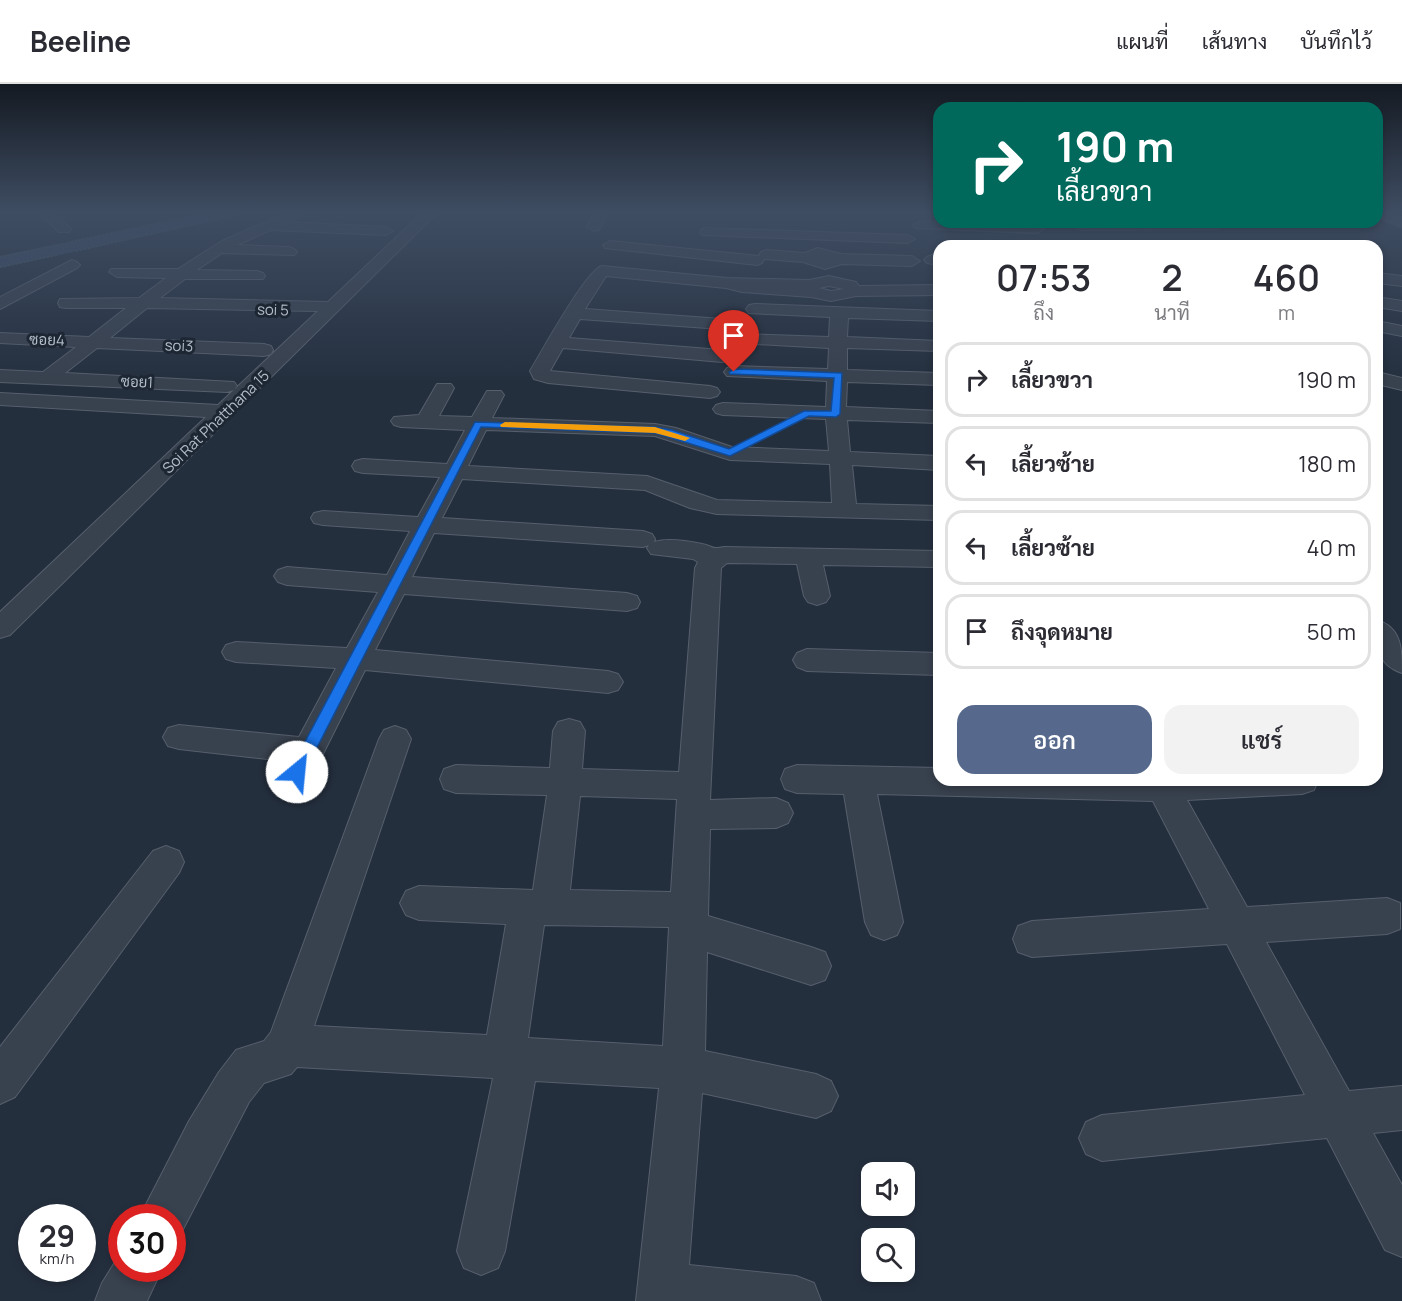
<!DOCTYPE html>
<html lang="th">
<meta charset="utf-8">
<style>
:root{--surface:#fff;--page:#f2f2f3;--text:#2b2b33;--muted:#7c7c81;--line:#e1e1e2;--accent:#56698c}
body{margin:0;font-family:Manrope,Sarabun,sans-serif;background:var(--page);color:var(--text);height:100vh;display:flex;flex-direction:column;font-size:22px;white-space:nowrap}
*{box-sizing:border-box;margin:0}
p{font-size:20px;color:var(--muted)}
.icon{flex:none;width:33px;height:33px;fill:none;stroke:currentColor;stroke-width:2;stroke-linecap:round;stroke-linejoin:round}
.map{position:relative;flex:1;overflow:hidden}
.panel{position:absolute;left:933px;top:156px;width:450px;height:546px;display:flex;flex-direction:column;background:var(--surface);border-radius:18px;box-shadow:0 3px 9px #0003}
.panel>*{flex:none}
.top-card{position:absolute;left:933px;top:18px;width:450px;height:126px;border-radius:18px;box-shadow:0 3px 9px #0003;background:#00695c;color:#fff;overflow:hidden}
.tools{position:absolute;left:861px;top:1078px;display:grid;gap:12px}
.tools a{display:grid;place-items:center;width:54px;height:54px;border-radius:12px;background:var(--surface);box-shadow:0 3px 9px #0003;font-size:30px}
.speed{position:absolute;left:18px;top:1120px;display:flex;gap:12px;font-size:30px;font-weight:700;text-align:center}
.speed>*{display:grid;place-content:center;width:78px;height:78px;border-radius:50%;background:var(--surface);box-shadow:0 3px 9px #0003;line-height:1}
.speed small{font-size:15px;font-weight:400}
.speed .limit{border:9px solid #d22;background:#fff;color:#111}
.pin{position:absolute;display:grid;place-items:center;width:51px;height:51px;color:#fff;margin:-62px -26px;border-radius:50% 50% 50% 0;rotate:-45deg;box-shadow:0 0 6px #0007}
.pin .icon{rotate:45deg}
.me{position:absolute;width:66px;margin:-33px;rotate:28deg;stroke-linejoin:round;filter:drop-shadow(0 0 4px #0008)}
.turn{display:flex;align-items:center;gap:21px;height:126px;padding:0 24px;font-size:27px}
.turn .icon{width:78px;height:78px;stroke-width:2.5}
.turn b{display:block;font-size:42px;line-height:51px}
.eta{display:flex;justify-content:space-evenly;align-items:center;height:102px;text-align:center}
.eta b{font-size:36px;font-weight:600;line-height:42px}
.action{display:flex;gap:12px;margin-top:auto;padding:12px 24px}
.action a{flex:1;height:69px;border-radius:18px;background:var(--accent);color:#fff;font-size:24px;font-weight:600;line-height:69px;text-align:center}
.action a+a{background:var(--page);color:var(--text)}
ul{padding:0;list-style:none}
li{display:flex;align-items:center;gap:18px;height:75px;margin:0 12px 9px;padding:0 12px;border:3px solid var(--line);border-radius:18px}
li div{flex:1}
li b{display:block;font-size:22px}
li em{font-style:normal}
header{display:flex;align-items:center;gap:36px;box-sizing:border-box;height:84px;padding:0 30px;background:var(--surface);border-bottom:2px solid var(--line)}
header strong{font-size:28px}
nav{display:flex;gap:33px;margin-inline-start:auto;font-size:21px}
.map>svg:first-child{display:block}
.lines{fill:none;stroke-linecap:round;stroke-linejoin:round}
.river{fill:#394c67;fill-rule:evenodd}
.minor-casing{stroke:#565f6c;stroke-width:2}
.major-casing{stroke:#414a57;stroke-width:2}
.path{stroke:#44595c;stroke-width:2;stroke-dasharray:2 2;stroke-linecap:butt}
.minor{fill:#38414e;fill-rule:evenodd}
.major{fill:#56606e;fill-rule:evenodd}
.route{fill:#1a73e8;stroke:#114b97;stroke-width:1.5}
.slow{fill:#f59e0b}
.labels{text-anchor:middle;stroke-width:6;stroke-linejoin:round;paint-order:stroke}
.far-street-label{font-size:15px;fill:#b4bcc9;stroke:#1d2633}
</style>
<header>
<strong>Beeline</strong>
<nav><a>แผนที่</a><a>เส้นทาง</a><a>บันทึกไว้</a></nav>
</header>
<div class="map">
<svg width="1402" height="1217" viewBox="0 0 1402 1217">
<rect width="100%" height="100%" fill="#242f3e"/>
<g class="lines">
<path class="river" d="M204,129H238L235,133L229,134L0,184V172Z"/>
<defs>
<path id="minor" d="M39,129H54L71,145L69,148H59Z
M286,129H305L288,138L386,143L393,147L386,151L271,146L237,161L289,163L294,165L297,168L294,171L222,169L197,186L257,187L263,189L265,192L263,195H185L160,214L328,218L422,129H437L10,551L0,554V528L206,333L0,321V309L218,321L318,227L147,224L110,254L264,260L271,262L273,266L271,270L264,272L97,264L65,289L234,298L237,302L234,306L227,308L0,298V286L43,288L76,263L0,259V249L89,253L126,224H66L60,223L58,219L60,215L139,214L166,194L117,193L109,188L111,185H178L222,157Z
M594,129H608L599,146L594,147L587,143Z
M920,137L1037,141L1044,145L1037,149L915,144L913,141Z
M1080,138H1222L1224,141L1217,145L1081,146L1074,142Z
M707,144L908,151L915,155L908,159L702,151L700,148L702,145Z
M610,157L759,172L761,168L766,166L805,169L818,164L841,170L912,172L920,177L912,182L842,180L825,185L803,178L764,175L762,179L757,181L605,164L603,161Z
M932,171H939V181L927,179L924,176L927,173Z
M72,176L77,178L80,181L77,184L0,225V213Z
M602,182L727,194L809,196L829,192L856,198L859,202L939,201V211L856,212L831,217L811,213L742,208L726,204L606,192L585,225L736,236L742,237L745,241L742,245L736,246L580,235L569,254L722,266L729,268L731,272L729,276L722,278L563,264L550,287L710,302L717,304L720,308L717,312L710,314L548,299L534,295L530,287C541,269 586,186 602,182ZM829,202L844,205L831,207L819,204Z
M1377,189L1402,192V202L1377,199Z
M1377,213L1402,217V227L1377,223Z
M755,220L939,227V237L848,234L847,253L939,257V267L847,264V286L939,289V301L847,298L846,323L939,327V339L847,336L850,368L939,372V386L852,381L856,420L939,422V436L717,430L690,424L645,406L462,395L442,434L643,447L652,450L655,455L654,458C667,454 688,457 702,460C713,462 711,466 724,463L939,467V483L823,481L830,512L826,518L817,521L808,518L804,512L797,480L727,479L721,484L710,716L776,714L788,719L793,729L788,739L776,744L710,745L708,832L811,863L825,868L831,882L825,896L811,901L707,868L705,967L816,990L831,997L838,1012L831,1027L816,1034L702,1009L689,1181L796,1192L814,1199L821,1217H636L659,1004L535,997L505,1167L498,1184L481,1191L464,1184L457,1167L493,994L297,983L291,990L264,999L249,1018L180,1151L172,1154V1134H139L189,1037L219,988L236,966L264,957L271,948L379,655L384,646L395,642L406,646L411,655L314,942L487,951L506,840L419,836L406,831L400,819L406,807L419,802L533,806L547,711L456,709L444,705L440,695L444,685L456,681L550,684L553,647L558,638L569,635L580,638L585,647L582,685L679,688L695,484L698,478L693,475L651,470L647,464L649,461L643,463L434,449L412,493L627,509L637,512L640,518L637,524L627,527L404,510L375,566L608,587L618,590L623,598L618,606L608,609L365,586L309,698L297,701L285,698L281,688L286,677L179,665L168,662L163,653L168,644L179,641L299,653L336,584L236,578L226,575L222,568L226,561L236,558L347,564L378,508L287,501L278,498L274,492L278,486L287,483L387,491L410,447L323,441L314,439L311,434L314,429L323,427L418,433L440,393L363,389L355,387L352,382L355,377L363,375L447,380L465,346L401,343L394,341L391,337L394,333L419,331L437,300H451L454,304L439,332L472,333L487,307H501L504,311L492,334L655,340L676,344L732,363L829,367L826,335L723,331L716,329L713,325L716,321L723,319L826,323L827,297L727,292L724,288L727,284L734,282L828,285L829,264L737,259L734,255L737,251L743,250L829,253L830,233L749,229L746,225L749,221ZM486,346L655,352L730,376L830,380L832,419L717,416L647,392L468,382ZM580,712L677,715L671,808L570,806ZM544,841L669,843L663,962L528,954Z
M1377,237L1402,242V252L1377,247Z
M1377,288L1402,294V306L1377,300Z
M1377,536C1402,544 1402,565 1402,589C1375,580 1377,560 1377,536Z
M807,565L939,569V591L807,587L797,583L793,576L797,569Z
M797,681L939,684V696H1318L1314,706L1302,710L1187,716L1247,823L1387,814L1400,819V845L1387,850L1266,858L1349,1007L1402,1002V1046L1373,1049L1402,1101V1173L1385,1166L1327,1054L1102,1077L1086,1070L1079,1054L1086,1038L1102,1031L1305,1011L1227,860L1032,873L1018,868L1013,855L1018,842L1032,837L1209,825L1153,717L877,710L903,838L897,851L884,856L871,851L865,838L844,710L797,709L785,705L781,695L785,685Z
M166,762L179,767L184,778L179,789L15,1013L0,1020V963L153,767Z
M122,1167V1185H162L147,1217H95L102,1199Z"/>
<path id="major" d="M1377,129H1392L1402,133V144L1377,134Z"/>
</defs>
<use href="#minor" class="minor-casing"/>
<use href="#major" class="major-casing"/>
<path class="path" d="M71,158L205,129
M76,167L239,129
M0,173L63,160
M0,183L57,171"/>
<use href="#minor" class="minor"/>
<use href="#major" class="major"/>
</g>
<linearGradient id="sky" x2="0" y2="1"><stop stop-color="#141a22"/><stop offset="0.43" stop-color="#3f4d63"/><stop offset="1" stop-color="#3f4d63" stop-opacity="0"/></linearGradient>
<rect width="1402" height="299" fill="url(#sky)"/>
<path class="route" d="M734,285L842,289L840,330L836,333L809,332L730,372L655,349L481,343L302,693H291L289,688L291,684L475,338L655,343L672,346L729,365L804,327H831L834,294L730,290L729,288Z"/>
<path class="slow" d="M505,338L655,343L690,354L685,357L655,349L501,343L500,341Z"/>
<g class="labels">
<g class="far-street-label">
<text transform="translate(273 226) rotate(2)" y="5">soi 5</text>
<text transform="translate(47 256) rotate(2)" y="5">ซอย4</text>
<text transform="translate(179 262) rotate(3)" y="5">soi3</text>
<text transform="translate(137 298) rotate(3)" y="5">ซอย1</text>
<text transform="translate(216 338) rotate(-44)" y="5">Soi Rat Phatthana 15</text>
</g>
</g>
</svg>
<div class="tools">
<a><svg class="icon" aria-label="sound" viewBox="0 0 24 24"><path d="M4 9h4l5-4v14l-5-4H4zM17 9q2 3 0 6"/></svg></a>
<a><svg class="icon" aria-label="search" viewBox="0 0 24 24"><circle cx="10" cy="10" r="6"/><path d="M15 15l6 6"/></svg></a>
</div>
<div class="speed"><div>29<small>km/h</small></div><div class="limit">30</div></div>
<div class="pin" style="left:734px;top:288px;background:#d93025"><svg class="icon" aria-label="arrive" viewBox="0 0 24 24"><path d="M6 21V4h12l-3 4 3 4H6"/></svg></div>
<svg class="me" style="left:297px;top:688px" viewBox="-20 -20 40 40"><circle r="19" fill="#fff"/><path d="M0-13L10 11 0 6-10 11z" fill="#1a73e8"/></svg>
<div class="top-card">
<div class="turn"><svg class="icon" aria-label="right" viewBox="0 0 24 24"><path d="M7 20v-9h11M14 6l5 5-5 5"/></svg><div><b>190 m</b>เลี้ยวขวา</div></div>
</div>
<section class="panel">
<div class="eta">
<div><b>07:53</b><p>ถึง</p></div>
<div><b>2</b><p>นาที</p></div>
<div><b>460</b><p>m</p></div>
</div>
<ul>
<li><svg class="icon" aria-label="right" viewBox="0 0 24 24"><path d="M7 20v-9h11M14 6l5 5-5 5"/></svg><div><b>เลี้ยวขวา</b></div><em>190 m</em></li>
<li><svg class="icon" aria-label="left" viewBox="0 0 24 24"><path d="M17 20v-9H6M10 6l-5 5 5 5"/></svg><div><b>เลี้ยวซ้าย</b></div><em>180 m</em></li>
<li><svg class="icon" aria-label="left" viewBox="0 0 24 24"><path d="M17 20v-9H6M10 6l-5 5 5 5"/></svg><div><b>เลี้ยวซ้าย</b></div><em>40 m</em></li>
<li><svg class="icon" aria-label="arrive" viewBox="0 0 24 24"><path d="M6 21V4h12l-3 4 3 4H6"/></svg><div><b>ถึงจุดหมาย</b></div><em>50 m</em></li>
</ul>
<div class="action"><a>ออก</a><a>แชร์</a></div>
</section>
</div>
